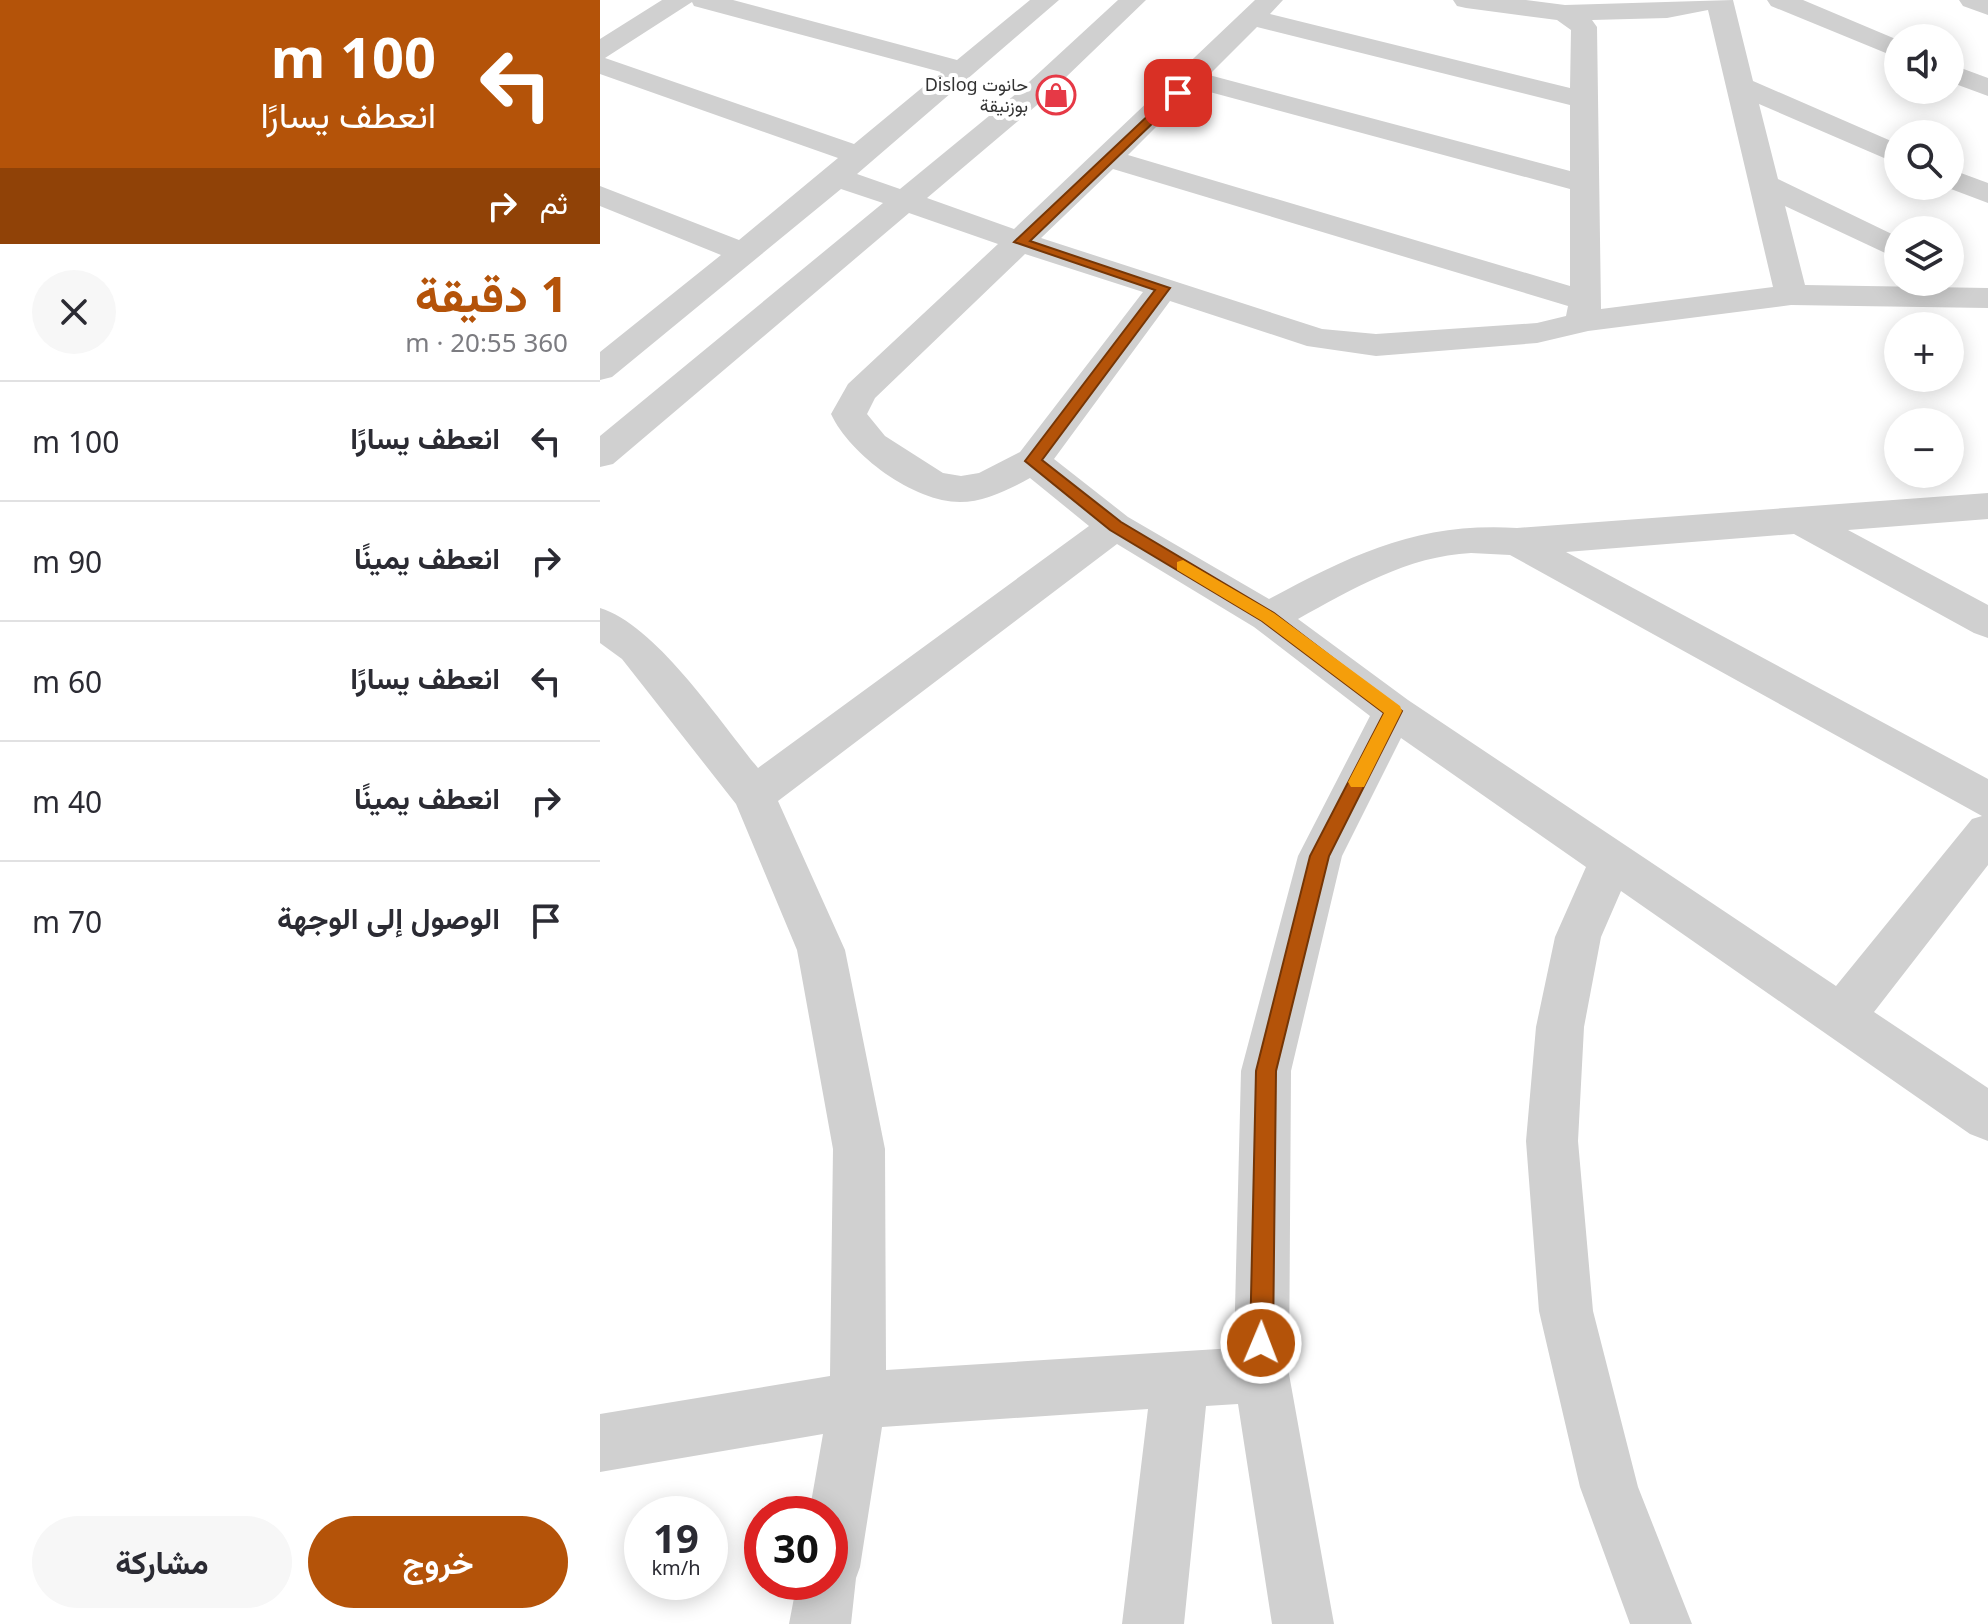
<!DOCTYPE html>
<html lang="ar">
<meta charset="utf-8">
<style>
:root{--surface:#fff;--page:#f7f7f7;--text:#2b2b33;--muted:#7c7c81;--line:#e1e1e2;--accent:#b45309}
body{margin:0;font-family:"Noto Sans",Vazirmatn,sans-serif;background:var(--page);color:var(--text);direction:rtl;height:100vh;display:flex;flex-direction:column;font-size:30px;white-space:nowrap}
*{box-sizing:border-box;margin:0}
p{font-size:26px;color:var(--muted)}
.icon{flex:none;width:44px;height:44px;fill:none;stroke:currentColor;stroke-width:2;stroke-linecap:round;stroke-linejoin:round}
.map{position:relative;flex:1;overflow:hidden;direction:ltr}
.drawer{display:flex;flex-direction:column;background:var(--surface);width:600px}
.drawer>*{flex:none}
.hud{background:#b45309;color:#fff;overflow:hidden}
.tools{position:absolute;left:1284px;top:24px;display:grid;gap:16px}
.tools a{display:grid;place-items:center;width:80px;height:80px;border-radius:50%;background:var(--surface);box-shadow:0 4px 20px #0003;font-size:40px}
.speed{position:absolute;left:24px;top:1496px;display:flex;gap:16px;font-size:40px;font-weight:700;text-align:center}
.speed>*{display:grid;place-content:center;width:104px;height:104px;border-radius:50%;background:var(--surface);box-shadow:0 4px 20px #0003;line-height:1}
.speed small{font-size:20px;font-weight:400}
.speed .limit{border:12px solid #d22;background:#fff;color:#111}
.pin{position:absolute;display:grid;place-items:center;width:68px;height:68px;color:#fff;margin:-34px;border-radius:16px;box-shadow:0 4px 12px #0006}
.me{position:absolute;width:88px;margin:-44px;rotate:1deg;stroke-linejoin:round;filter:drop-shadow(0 0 6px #0008)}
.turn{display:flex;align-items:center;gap:28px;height:168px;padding:0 32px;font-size:36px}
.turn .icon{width:104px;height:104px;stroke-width:2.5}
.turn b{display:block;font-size:56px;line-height:68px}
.then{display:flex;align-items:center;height:76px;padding:0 32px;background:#0003;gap:16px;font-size:30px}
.round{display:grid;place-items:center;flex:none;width:84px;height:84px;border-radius:42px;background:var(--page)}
.head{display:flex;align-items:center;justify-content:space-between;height:136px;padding:0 32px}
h1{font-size:48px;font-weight:700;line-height:60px;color:var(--accent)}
.action{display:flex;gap:16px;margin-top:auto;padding:16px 32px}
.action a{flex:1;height:92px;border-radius:48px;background:var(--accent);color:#fff;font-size:32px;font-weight:700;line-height:92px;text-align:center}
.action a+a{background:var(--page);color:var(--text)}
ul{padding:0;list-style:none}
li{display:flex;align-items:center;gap:24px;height:120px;padding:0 32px;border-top:2px solid var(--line)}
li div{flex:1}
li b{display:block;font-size:30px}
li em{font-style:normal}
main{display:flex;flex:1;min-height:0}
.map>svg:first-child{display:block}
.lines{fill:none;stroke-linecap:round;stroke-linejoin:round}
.minor{fill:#d0d0d0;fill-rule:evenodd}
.route{fill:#b45309;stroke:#753606;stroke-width:2}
.slow{fill:#f59e0b}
.labels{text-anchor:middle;stroke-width:8;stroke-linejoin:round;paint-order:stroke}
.far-poi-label{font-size:18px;fill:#333;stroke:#fff;text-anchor:end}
</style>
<main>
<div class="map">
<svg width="1388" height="1624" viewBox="0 0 1388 1624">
<rect width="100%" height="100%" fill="#fff"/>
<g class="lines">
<path class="minor" d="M62,0H133L357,60L430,0H459L257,174L300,189L417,93L518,0H546L437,105L327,198L414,229L655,0H683L670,14L970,88L971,30L957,20L866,8L857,6L853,0H926L965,5L1133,0L1153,81L1298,144V164L1159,104L1178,179L1298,237V259L1185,206L1205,285L1388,288V308L1191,305L988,331L937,343L776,356L707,346L570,301L454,459L528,517L669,599C754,554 818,522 917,528L1388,493V519L1248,530L1388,605V638L1374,633L1194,534L966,552L1388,779V865L1274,1012L1388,1088V1141L1370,1134L1021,891L1001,937L984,1027L978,1141L993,1311L1038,1487L1092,1624H1030L980,1487L939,1311L926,1141L936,1027L955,937L986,867L801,738L742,856L691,1071L689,1374L734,1624H672L638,1404L606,1406L584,1624H522L548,1409L282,1427L260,1567L256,1578L251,1624H189L197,1582H230V1514H209L223,1434L0,1472V1414L230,1376L233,1149L197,950L136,804L22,659L0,643V608C56,625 120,722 158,768L489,526L430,478C410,489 384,502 360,502C314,502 250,455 231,414L248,384L398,244L309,213L13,464L0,467V436L283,203L241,189L12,377L0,380V352L121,255L0,206V186L139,240L238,158L0,74V39ZM92,2L94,6L341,72L254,144L5,58ZM1108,10L1173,287L1001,309L997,27L992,20L1067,18ZM657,27L970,105V171L609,75ZM595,88L970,189V286L528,155ZM513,169L968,306L966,316L937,323L776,334L722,329L441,238ZM425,254L543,292L420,452L379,473L361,476L343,473L285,436L267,414L275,398ZM517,544L654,627L770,716L698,856L641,1071L634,1348L286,1370L285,1149L245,950L178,801ZM871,553L910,555L1382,816L1372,819L1236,986L808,700L698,619C752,589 808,556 871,553Z
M1167,0H1203L1298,40V58L1171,6Z
M1359,0H1388V15L1363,6Z
M1350,64L1388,78V96L1350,82Z
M1350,169L1388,183V203L1343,186H1350Z"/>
</g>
<path class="route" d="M574,91L584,93L430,241L570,288L442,460L521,522L674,613L802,711L729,856L676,1071L673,1343L669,1352L661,1355L653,1352L650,1343L656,1071L710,856L784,713L662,621L510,530L425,461L555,290L414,242Z"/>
<path class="slow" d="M583,560L674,613L800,706L802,711L764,787H751L748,782L784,713L662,621L577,570V562Z"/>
<defs>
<symbol id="shop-ring" viewBox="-11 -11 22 22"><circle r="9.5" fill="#fff" stroke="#e63946" stroke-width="1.5"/><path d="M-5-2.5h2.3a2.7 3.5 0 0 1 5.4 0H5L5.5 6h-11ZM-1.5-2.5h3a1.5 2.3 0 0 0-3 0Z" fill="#e63946"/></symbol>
</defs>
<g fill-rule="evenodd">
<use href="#shop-ring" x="434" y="73" width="44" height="44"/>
</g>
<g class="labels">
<g class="far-poi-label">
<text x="428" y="91">Dislog حانوت<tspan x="428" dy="21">بوزنيقة</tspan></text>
</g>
</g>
</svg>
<div class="tools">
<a><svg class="icon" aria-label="sound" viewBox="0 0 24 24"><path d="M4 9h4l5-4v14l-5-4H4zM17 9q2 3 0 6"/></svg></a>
<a><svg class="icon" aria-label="search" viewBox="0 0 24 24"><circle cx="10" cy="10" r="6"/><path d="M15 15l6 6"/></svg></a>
<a><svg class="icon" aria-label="layers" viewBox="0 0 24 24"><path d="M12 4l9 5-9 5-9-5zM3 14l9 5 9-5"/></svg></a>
<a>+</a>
<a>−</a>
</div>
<div class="speed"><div>19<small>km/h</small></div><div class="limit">30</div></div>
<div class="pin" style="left:578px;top:93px;background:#d93025"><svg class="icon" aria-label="arrive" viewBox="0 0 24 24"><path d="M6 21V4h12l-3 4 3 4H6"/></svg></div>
<svg class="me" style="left:661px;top:1343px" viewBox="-20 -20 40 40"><circle r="17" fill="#b45309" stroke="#fff" stroke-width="3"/><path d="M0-11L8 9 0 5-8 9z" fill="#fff"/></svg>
</div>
<section class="drawer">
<div class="hud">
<div class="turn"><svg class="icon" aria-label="left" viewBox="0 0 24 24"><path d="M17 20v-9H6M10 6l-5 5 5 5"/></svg><div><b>100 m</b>انعطف يسارًا</div></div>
<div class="then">ثم<svg class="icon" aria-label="right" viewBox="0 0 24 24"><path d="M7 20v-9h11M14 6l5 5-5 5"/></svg></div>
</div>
<div class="head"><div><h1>1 دقيقة</h1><p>360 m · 20:55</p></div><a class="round"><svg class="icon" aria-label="close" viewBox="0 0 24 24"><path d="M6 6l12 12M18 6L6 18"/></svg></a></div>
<ul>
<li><svg class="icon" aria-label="left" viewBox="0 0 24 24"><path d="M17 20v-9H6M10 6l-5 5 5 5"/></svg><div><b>انعطف يسارًا</b></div><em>100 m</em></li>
<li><svg class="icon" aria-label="right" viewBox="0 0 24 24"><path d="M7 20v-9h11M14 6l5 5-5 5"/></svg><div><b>انعطف يمينًا</b></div><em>90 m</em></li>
<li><svg class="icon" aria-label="left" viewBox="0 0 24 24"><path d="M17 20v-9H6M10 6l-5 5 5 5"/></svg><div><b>انعطف يسارًا</b></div><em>60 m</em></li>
<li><svg class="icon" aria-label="right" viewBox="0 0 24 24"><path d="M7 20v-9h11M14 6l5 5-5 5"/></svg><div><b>انعطف يمينًا</b></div><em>40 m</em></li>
<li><svg class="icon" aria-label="arrive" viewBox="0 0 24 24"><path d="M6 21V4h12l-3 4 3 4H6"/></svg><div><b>الوصول إلى الوجهة</b></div><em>70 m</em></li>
</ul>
<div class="action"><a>خروج</a><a>مشاركة</a></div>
</section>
</main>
